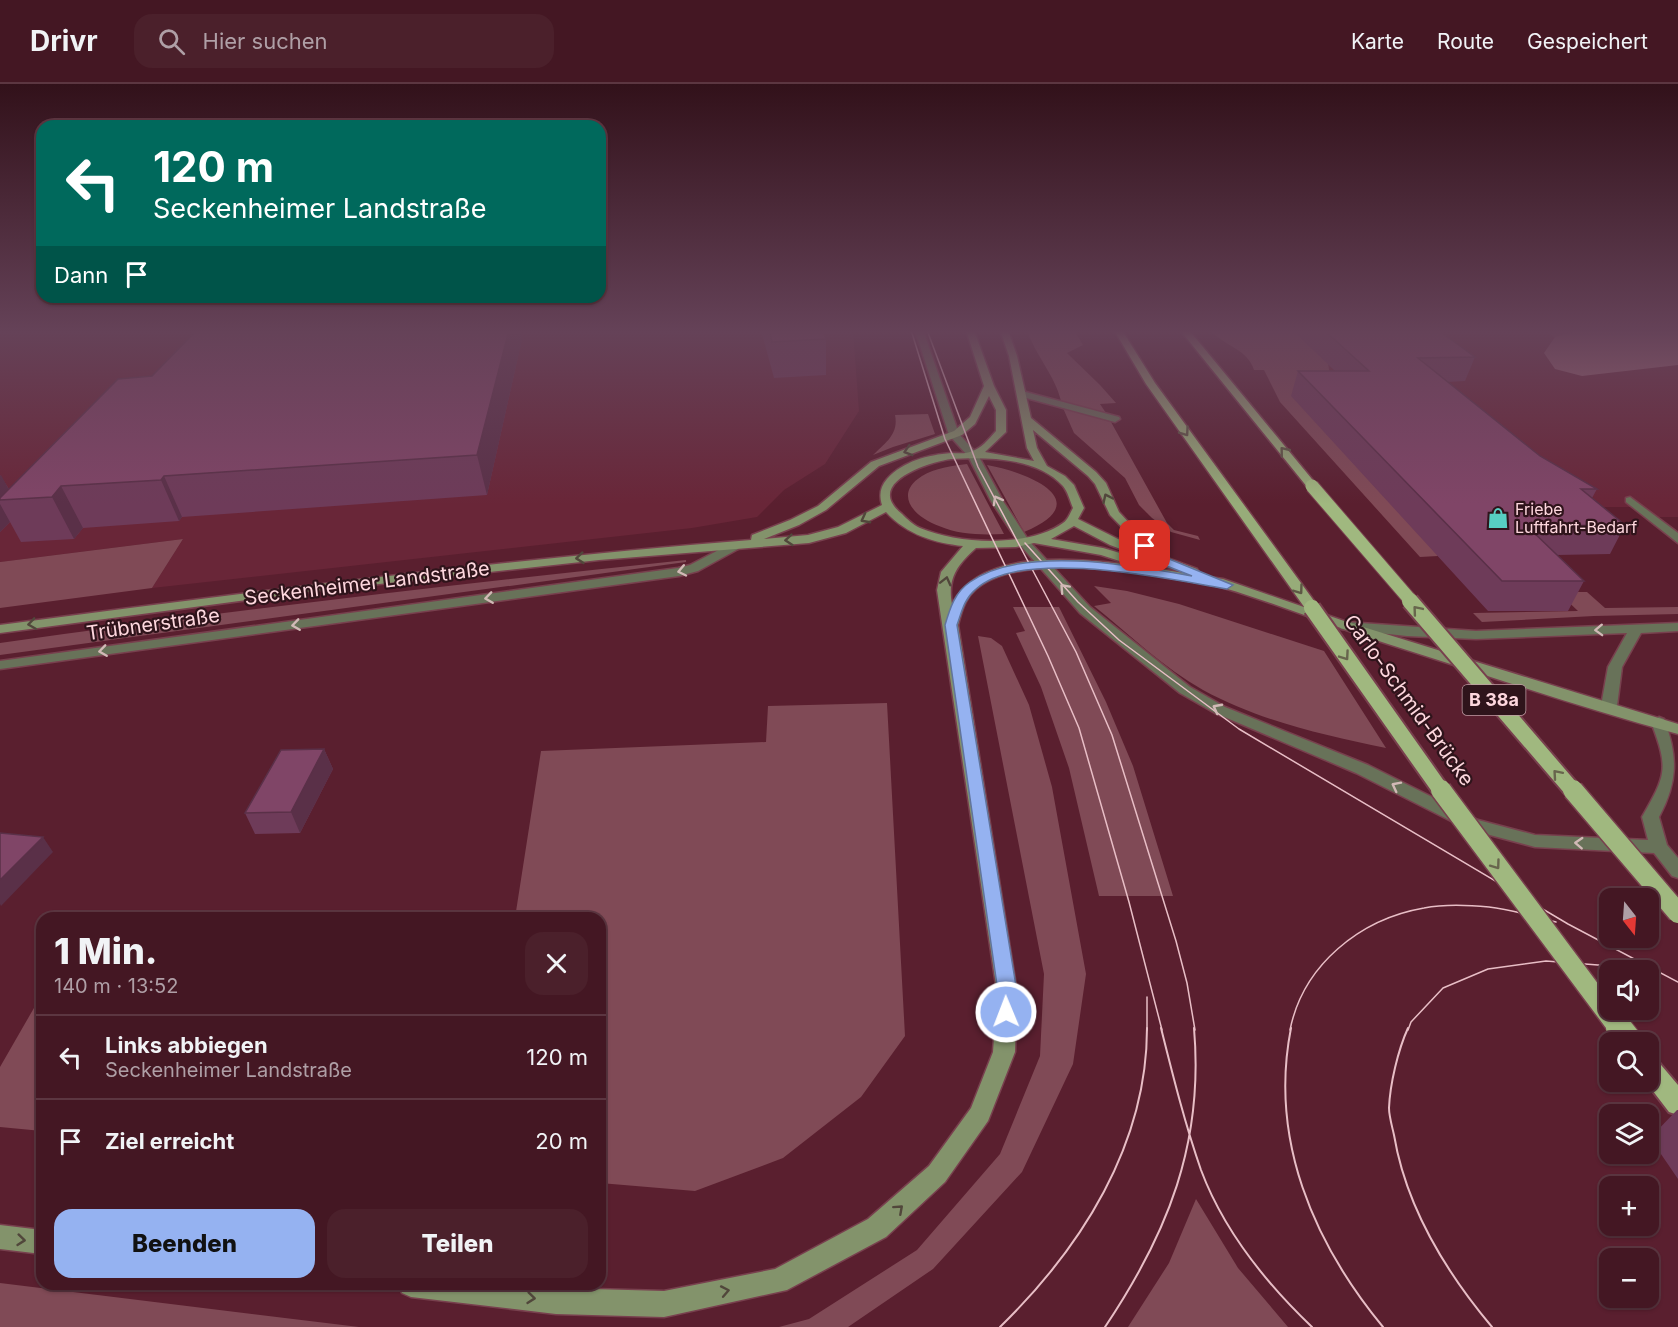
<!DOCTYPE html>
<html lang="de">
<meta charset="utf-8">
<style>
:root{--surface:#441723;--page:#4b202b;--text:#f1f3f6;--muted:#af9fa6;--line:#5c3641;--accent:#95b2f1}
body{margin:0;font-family:Inter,sans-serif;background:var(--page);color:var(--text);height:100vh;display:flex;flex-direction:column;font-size:22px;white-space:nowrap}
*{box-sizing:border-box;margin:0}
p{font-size:20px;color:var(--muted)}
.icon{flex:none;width:33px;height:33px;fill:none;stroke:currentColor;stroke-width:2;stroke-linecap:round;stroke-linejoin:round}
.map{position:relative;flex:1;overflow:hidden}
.side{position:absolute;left:36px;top:828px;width:570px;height:378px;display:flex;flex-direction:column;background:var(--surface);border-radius:18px;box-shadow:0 2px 4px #0004,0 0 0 2px var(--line)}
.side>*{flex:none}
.top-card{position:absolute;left:36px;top:36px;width:570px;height:183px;border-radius:18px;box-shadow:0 2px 4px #0004,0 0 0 2px var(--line);background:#00695c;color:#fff;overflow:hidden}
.needle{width:39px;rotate:163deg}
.fabs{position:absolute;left:1599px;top:804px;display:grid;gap:12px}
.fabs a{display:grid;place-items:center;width:60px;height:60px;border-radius:12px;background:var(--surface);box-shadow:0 2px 4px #0004,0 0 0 2px var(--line);font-size:30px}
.pin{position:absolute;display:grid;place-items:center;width:51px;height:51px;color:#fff;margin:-26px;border-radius:12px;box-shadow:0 3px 9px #0006}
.me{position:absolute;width:66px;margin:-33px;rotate:359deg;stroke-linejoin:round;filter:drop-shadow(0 0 4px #0008)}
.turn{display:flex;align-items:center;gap:21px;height:126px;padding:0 18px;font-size:27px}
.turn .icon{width:78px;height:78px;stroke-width:2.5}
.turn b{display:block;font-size:42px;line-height:51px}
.then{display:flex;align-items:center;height:57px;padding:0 18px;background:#0003;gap:12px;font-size:22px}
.round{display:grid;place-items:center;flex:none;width:63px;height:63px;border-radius:18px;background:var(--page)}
.headline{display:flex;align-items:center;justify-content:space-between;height:102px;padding:0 18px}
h1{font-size:36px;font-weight:800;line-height:45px}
.cta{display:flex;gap:12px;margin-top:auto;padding:12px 18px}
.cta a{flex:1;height:69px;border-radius:18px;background:var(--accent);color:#111;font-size:24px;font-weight:800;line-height:69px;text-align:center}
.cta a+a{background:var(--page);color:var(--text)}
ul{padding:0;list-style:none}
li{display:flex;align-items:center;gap:18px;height:84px;padding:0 18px;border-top:2px solid var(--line)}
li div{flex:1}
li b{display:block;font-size:22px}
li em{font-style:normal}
header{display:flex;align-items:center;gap:36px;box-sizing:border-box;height:84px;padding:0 30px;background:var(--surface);border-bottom:2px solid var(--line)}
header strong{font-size:28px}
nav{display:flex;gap:33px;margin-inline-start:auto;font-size:21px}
.search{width:420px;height:54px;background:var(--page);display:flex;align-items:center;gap:15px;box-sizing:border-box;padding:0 21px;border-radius:18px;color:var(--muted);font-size:22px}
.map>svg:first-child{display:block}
.built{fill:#692638}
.green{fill:#804a56}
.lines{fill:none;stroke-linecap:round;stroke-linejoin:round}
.taxiway{fill:#a16e7a;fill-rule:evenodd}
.service-casing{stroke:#78404e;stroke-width:3}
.minor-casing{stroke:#78404e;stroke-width:3}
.secondary-casing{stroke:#78404e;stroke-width:3}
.primary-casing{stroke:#78404e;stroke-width:3}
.trunk-casing{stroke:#78404e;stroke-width:4}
.service{fill:#687259;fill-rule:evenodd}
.minor{fill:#687259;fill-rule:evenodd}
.secondary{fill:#83936b;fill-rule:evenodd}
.primary{fill:#97ac79;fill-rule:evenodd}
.trunk{fill:#a0b87f;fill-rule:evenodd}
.tram-far1{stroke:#e8bec6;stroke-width:1.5}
.tram{stroke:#e8bec6;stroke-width:2}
.trunk-bridge-far3-casing{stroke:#78404e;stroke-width:15;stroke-linecap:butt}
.trunk-bridge-far2-casing{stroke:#78404e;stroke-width:20;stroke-linecap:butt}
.trunk-bridge-far1-casing{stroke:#78404e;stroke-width:23;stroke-linecap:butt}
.trunk-bridge-casing{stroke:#78404e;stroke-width:28;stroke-linecap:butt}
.trunk-bridge-far3{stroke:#a0b87f;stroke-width:13}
.trunk-bridge-far2{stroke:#a0b87f;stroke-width:16}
.trunk-bridge-far1{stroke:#a0b87f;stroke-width:20}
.trunk-bridge{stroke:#a0b87f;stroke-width:26}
.wall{fill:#6e3b59}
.shaded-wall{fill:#5a3048}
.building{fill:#804567;stroke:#5a3048;stroke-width:1.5}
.oneway{stroke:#5e5845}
.oneway2{stroke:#51473b}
.oneway3{stroke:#d1b9b6}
.oneway4{stroke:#68664d}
.route{fill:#95b2f1;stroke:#61749d;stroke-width:1.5}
.labels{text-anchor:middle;stroke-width:4.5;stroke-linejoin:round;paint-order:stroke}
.far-poi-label{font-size:16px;fill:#fed7de;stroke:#2f141b;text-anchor:start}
.shield{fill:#2f141b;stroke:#c09ca4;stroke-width:1.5}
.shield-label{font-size:18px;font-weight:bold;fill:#fed7de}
.street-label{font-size:20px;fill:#fed7de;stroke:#2f141b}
</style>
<header>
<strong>Drivr</strong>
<div class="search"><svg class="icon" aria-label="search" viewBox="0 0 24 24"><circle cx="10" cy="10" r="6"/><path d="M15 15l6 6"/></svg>Hier suchen</div>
<nav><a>Karte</a><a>Route</a><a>Gespeichert</a></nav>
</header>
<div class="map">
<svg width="1678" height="1243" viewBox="0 0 1678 1243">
<rect width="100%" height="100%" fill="#5a1f2f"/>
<path class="built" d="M0,246H853L859,327L825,380L784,406L757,433L692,444L152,504L183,455L0,478Z
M1292,246H1678V433H1654L1642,423H1579L1380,408L1291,312L1328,279Z"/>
<path class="green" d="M1027,246H1074L1083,261L1067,269L1100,301L1116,319L1100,320L1106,329L1061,317C1055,291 1035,271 1027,246Z
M1210,246H1342L1328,279L1330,292L1438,472L1420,473L1280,318L1264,286H1254C1248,265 1224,262 1210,246Z
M1545,246H1633L1562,259Z
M1063,324L1111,338L1167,439L1174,446L1198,452L1200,456L1171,448L1152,434L1139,421L1125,394L1074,349Z
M928,330L935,350L893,363L873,371C885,359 899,350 895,331Z
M967,380L1004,450C982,451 960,451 939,442C916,434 892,411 922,392C935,384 952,382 967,380Z
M987,381C1027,388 1099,417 1024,448Z
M183,455L152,504L0,524V478Z
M686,476V478L0,571V559C228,527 457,500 686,476Z
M1094,502L1127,507L1179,520L1324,567L1386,664C1323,651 1260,637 1203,606C1164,584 1130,551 1094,522L1111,519Z
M1558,508H1587L1605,524L1678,523V530L1594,532L1482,538L1473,529L1578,527Z
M1013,523H1059L1106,618L1133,682L1173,812H1099L1069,684L1041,603L1016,549L1025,547Z
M978,552L991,554L1002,562L1029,621L1052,703L1086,890L1073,980L1022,1088L933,1185L848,1243H779L809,1235L917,1166L1000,1070L1040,972L1044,890Z
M887,619L905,952L861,1013L783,1074L695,1107L600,1099V834H515L541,667L766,658L768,622Z
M42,910V1047L0,1043V983Z
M1196,1115L1238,1184L1288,1243H1128L1169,1179Z
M0,1199L359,1243H0Z"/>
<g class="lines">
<path class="taxiway" d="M1582,246H1678V281L1582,292L1555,285L1544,269L1555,253Z"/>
<defs>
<path id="service" d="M915,246H923L959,350L978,371L1003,417L1029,457L1090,523L1190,603L1225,623L1368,681L1478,736L1535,751L1648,756L1642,733C1666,691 1669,685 1651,638L1659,633L1664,635C1678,672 1678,698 1659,733L1667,761L1678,774V794L1672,792L1654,769L1535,763L1467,745L1356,689L1215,629L1180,609L1080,529L1021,462L991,417L968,372L949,351Z
M1022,307L1119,333L1120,335L1115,338L1019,312L1017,310Z
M1630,413L1678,449V459L1626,418V414Z
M1346,538L1476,547L1678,539V547L1641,549L1622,583L1617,622L1609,627L1601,622L1608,583L1627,549L1476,555L1407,552L1341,545L1339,542Z"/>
<path id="minor" d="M734,458L740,462L738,465L698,487L679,492L0,585V577L678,484L690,481Z"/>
<path id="secondary" d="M966,246H974L994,302L1006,326V348L985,368L1034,377L1027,364L1009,272L1000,246H1008L1017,272L1031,334L1096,388L1106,399L1119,428L1159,471L1197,485L1199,488L1196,491L1223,495L1347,538L1678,640V650C1580,624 1484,590 1388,560C1333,543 1279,520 1224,504C1170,489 1015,464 973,508C964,517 961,530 958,541L1017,908L1015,968L988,1037L945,1098L886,1153L787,1206L664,1233L556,1230L411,1213L402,1209L398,1200H520L556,1204L664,1207L775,1185L868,1135L929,1082L971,1024L993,968L997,908L937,506L941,488L963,462C935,459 907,451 886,428L846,449L809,459L599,476L315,507L0,549V541C250,508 500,476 751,456L752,451L790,436L818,422L871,378L954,347L970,333L984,302ZM989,312L996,326V347C989,355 981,365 970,368C965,370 957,369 951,369C928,371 903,377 887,395C880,403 879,411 882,421L838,443L808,451L764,455L799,441L826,426L879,382L962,351L975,340ZM1033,346L1088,392L1095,400L1110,431L1142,464L1118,455L1078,435L1084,424L1074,401L1065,392L1047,382L1037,364ZM951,375C986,373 1037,373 1063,402C1068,408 1070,417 1073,424C1070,429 1068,436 1063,439C1028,464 958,460 920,444C913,441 907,435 902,430C863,399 929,378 951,375ZM1074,442L1110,461L1184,489L1146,483L1149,480L1147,477L1103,464L1051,455ZM1034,459L1101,471L1132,481C1079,475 982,463 952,520C947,494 958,480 976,464L1016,463Z
M0,1141L42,1146V1170L0,1165Z"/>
<path id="primary" d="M1114,246H1122L1155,299L1317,521L1319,524L1317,527H1307L1146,300Z
M1180,246H1189L1316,400V404H1308Z"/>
<path id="trunk" d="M1648,972L1656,975L1678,1001V1031L1669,1028L1646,998H1648Z"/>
</defs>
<use href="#service" class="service-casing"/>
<use href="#minor" class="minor-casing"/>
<use href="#secondary" class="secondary-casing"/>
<use href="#primary" class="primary-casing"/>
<use href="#trunk" class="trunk-casing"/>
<use href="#service" class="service"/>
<use href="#minor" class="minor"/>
<use href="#secondary" class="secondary"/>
<use href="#primary" class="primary"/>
<use href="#trunk" class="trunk"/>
<path class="tram-far1" d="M911,246L945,355L1048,572L1079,644L1129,818L1162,946
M927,246L978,383L1076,568L1112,651L1176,857L1187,899L1195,946
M1025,459L1078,518L1119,556L1239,645L1568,840L1678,898
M1147,913V946
M1290,946C1303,881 1360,835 1424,824C1444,820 1469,821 1489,823C1511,825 1534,833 1556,838
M1408,946L1411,938L1443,904L1488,885L1546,877L1611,882L1627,886"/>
<path class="tram" d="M1161,944C1173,992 1185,1040 1201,1086C1223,1145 1267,1200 1312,1243
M1291,944C1269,1055 1313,1158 1383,1243
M1408,944C1398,966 1390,1000 1389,1024C1389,1032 1392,1042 1394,1051C1406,1123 1445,1187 1492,1243
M1000,1243C1081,1164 1147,1061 1147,944
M1105,1243C1168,1149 1204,1059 1194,944"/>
<defs>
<path id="trunk-bridge-far3" d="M1312,402L1412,518"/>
<path id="trunk-bridge-far2" d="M1410,517L1574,708
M1312,524L1442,708"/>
<path id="trunk-bridge-far1" d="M1441,706L1620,946
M1573,706L1678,829"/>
<path id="trunk-bridge" d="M1619,944L1630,958"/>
</defs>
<use href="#trunk-bridge-far3" class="trunk-bridge-far3-casing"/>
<use href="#trunk-bridge-far2" class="trunk-bridge-far2-casing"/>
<use href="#trunk-bridge-far1" class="trunk-bridge-far1-casing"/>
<use href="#trunk-bridge" class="trunk-bridge-casing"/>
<use href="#trunk-bridge-far3" class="trunk-bridge-far3"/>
<use href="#trunk-bridge-far2" class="trunk-bridge-far2"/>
<use href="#trunk-bridge-far1" class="trunk-bridge-far1"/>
<use href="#trunk-bridge" class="trunk-bridge"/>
</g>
<path class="wall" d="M761,246H833V250H824L826,255V291L774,294Z
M1292,246H1438L1475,273L1465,297L1447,298L1540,372L1597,405L1592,414L1625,441L1610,470L1557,471L1584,497L1568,527H1488L1291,312L1298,287H1335Z
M522,255L487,411L182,433L179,437L83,444L74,455L21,458L10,438L0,448V391L9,405Z
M324,665L333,685L300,749L255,750L245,729Z
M1677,1026H1678V1095L1650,1054Z"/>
<path class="shaded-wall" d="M509,246H520L522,255L487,411L477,371Z
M1,391L14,415L0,416V392Z
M164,392L182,433L179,437L161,396Z
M61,402L83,444L74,455L52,413Z
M0,420L10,438L0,448Z
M324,665L333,685L300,749L291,728Z
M43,753L53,768L1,822L0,820V796Z"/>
<path class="building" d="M197,246H509L477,371L164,392L161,396L61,402L52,413L0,416V414L118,295L152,292Z
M769,246H823L826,255L772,258Z
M1324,246H1438L1475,273L1418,274L1540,372L1597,405H1581L1625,441L1527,442L1584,497H1502L1298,287H1369Z
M324,665L291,728L245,729L281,666Z
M0,749L43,753L0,796Z"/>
<defs><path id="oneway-chevron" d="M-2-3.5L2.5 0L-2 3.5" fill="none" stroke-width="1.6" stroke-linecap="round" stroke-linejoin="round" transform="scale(1.5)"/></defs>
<g class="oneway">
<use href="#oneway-chevron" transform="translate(1185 348) rotate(55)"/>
<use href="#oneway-chevron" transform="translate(1284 367) rotate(-129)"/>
<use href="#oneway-chevron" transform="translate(1299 506) rotate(54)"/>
</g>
<g class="oneway2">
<use href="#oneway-chevron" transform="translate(908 367) rotate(163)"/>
<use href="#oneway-chevron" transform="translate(1107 414) rotate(-115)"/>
<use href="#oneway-chevron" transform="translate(865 435) rotate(152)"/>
<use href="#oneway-chevron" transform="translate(789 456) rotate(175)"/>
<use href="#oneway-chevron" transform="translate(580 474) rotate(174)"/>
<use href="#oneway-chevron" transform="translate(946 497) rotate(-76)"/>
<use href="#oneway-chevron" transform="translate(32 540) rotate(172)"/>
<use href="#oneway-chevron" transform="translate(899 1125) rotate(-42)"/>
<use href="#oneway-chevron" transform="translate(21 1156) rotate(6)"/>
<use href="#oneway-chevron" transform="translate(725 1207) rotate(-11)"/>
<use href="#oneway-chevron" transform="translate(531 1214) rotate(6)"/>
</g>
<g class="oneway3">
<use href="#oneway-chevron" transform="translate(997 416) rotate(-119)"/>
<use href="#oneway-chevron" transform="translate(682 487) rotate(168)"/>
<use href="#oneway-chevron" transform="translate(1064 504) rotate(-133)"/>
<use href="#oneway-chevron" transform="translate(489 514) rotate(172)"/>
<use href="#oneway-chevron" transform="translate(296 541) rotate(172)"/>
<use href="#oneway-chevron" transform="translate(1599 546) rotate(178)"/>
<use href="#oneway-chevron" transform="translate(103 567) rotate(172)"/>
<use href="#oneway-chevron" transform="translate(1217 624) rotate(-152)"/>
<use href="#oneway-chevron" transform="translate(1396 702) rotate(-153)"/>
<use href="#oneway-chevron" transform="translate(1579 759) rotate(-177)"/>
</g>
<g class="oneway4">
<use href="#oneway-chevron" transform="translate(1417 526) rotate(-130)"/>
<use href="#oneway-chevron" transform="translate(1345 572) rotate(55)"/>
<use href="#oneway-chevron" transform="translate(1557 690) rotate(-131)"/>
<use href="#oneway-chevron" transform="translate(1496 781) rotate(54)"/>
</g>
<linearGradient id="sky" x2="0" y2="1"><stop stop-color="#32111a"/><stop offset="0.59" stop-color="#654258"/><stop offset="1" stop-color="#654258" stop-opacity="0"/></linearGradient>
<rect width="1678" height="420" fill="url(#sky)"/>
<path class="route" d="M1145,459L1162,472L1233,501L1227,505C1169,495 1022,463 976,505C964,515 962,527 957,541L1017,908L1016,928L1013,934L1006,936L1000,934L997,928L998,908L945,541C950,524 955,508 970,498C1022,461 1132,481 1192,492L1154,477L1140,462Z"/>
<defs>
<symbol id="shop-bare" viewBox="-9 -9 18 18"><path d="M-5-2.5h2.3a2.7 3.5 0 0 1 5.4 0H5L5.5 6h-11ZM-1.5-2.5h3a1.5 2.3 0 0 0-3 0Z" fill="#57cec2" stroke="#2f141b" stroke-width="2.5" paint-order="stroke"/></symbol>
</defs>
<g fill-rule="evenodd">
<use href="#shop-bare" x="1483" y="419" width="30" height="30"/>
</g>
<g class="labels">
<g class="far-poi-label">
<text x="1515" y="431">Friebe<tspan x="1515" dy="18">Luftfahrt-Bedarf</tspan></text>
</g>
<rect class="shield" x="1462.5" y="601" width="63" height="30" rx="4.5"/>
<g class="shield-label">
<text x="1494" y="622">B 38a</text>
</g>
<g class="street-label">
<text transform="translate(367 499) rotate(-7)" y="7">Seckenheimer Landstraße</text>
<text transform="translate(153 540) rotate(-8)" y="7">Trübnerstraße</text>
<text transform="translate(1409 616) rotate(54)" y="7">Carlo-Schmid-Brücke</text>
</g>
</g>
</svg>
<div class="fabs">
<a><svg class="needle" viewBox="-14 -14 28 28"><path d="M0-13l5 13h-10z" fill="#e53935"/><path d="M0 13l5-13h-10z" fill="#af9fa6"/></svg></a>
<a><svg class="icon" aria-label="sound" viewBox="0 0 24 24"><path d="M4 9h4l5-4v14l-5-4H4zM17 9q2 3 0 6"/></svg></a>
<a><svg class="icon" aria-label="search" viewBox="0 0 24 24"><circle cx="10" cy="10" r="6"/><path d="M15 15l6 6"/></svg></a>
<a><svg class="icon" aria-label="layers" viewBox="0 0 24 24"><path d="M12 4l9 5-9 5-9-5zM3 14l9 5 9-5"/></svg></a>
<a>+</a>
<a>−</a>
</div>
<div class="pin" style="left:1145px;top:462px;background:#d93025"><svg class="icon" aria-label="arrive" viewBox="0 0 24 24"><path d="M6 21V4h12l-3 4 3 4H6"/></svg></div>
<svg class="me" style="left:1006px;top:928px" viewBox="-20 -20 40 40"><circle r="17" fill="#95b2f1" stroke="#fff" stroke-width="3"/><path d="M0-11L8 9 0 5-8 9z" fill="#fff"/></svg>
<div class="top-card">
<div class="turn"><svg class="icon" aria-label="left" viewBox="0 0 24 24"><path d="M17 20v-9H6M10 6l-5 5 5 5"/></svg><div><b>120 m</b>Seckenheimer Landstraße</div></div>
<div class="then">Dann<svg class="icon" aria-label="arrive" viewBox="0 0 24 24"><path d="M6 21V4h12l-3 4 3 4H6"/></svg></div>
</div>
<section class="side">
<div class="headline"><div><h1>1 Min.</h1><p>140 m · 13:52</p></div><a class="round"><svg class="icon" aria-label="close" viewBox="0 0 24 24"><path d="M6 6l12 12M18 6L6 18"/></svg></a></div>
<ul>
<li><svg class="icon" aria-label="left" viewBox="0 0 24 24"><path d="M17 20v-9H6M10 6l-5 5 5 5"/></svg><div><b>Links abbiegen</b><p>Seckenheimer Landstraße</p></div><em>120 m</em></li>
<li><svg class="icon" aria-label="arrive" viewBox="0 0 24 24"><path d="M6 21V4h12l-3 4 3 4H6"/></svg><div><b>Ziel erreicht</b></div><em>20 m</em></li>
</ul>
<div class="cta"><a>Beenden</a><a>Teilen</a></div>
</section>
</div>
